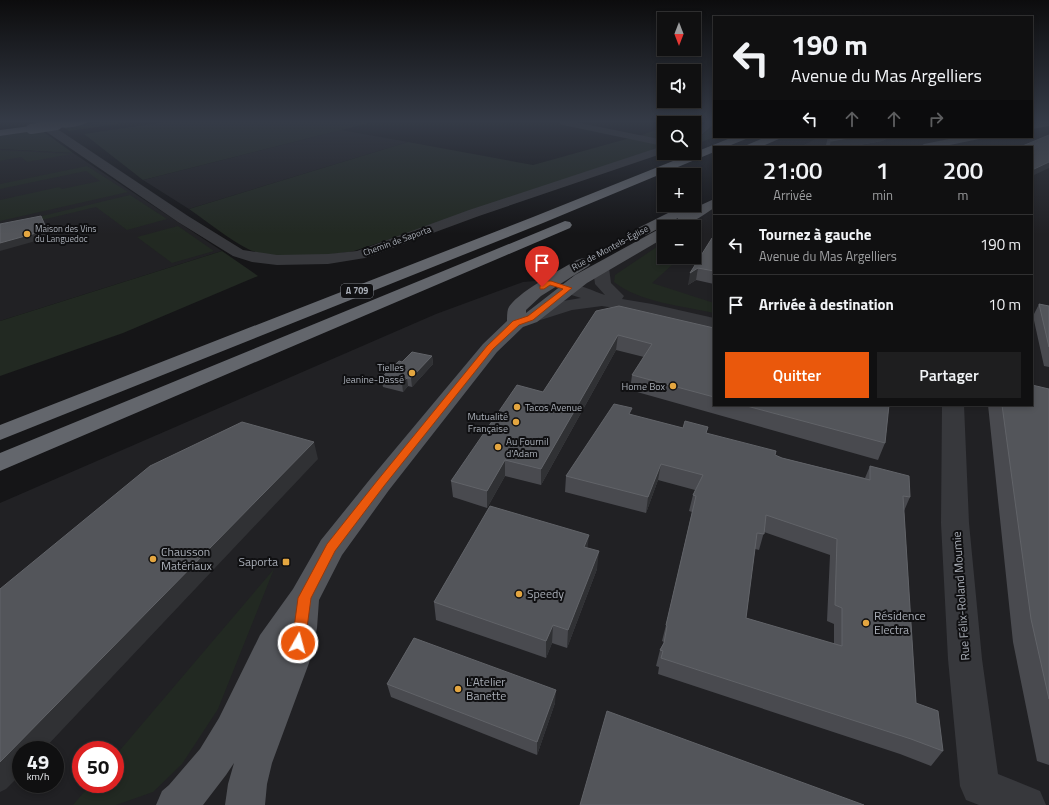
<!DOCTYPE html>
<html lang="fr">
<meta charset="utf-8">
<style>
:root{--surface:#101011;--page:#1e1e1f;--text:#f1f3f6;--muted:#9c9d9f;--line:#303031;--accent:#ea580c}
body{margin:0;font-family:"Titillium Web",sans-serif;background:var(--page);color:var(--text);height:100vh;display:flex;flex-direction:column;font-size:15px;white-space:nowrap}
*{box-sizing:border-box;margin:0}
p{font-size:13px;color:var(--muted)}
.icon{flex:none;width:22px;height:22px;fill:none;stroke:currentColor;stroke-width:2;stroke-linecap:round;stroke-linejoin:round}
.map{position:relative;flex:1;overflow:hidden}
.side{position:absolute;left:713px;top:146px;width:320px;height:260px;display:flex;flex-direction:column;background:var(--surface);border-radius:0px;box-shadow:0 2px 6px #0003,0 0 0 1px var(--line)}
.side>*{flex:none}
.top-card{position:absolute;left:713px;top:16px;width:320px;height:122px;border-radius:0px;box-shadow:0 2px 6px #0003,0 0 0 1px var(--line);background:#101011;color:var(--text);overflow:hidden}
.needle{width:26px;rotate:180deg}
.fabs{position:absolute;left:657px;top:12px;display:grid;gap:8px}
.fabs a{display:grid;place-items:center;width:44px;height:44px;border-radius:0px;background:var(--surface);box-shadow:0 2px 6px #0003,0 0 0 1px var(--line);font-size:20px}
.speed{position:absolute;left:12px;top:741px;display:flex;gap:8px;font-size:20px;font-weight:700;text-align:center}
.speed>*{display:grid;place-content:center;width:52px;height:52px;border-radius:50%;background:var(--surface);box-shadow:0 2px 6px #0003,0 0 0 1px var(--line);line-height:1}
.speed small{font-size:10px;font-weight:400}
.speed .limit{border:6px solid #d22;background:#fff;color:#111}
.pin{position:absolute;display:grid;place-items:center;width:34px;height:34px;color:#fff;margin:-41px -17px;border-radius:50% 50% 50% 0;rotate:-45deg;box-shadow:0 0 4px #0007}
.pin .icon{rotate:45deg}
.me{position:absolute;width:44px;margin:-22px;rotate:7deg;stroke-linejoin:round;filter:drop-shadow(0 0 3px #0008)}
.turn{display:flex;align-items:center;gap:14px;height:84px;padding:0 12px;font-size:18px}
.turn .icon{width:52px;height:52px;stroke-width:2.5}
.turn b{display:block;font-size:28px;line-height:34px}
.lanes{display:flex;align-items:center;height:38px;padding:0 12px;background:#0003;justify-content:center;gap:20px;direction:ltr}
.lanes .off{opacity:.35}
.eta{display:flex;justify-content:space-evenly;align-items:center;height:68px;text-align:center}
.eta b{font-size:24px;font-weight:600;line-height:28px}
.cta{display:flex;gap:8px;margin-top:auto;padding:8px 12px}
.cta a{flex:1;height:46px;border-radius:0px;background:var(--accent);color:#fff;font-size:16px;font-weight:600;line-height:46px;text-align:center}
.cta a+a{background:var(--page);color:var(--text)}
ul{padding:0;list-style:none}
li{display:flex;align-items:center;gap:12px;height:60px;padding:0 12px;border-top:1px solid var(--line)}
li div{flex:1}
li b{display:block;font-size:15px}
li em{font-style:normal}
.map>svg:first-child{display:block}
.built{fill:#212124;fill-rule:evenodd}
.green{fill:#222922}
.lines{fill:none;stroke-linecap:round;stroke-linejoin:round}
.minor{fill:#37383c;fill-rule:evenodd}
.major{fill:#53555a;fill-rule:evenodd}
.highway{fill:#63666c;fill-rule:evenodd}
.highway-bridge{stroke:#63666c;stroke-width:10}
.wall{fill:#494a4f;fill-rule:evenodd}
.shaded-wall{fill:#303134}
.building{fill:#53555a;stroke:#616368;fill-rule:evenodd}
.route{fill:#ea580c;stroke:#983908}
.poi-dot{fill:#e4a640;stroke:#101012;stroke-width:1.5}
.labels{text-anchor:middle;stroke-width:4;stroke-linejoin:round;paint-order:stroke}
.far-poi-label{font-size:9px;fill:#a8adb6;stroke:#101012;text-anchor:start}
.far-street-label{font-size:9px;fill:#a8adb6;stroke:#101012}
.shield{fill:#101012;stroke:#7a7e85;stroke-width:1}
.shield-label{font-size:9px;font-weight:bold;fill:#a8adb6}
.poi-label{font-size:10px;fill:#a8adb6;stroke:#101012;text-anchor:end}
.near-poi-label{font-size:12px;fill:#a8adb6;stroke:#101012;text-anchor:start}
.near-street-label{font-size:12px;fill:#a8adb6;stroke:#101012}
</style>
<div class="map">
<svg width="1049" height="805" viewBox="0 0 1049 805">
<rect width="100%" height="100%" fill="#151517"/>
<path class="built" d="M1032,122H1049V805H0V503L436,314L523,282L583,277L664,228V257H694V227H666L714,202V405H1032V147H800L819,137H1032ZM21,750H55V784H21ZM81,750H115V784H81Z
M341,130L408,142L189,209L143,180Z
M0,149L73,153L222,251L0,321Z"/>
<path class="green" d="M100,122H132L69,131L63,127Z
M165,122H373L143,180L84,134Z
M714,125V137L694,145V142Z
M664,127V141L639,136Z
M41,130L73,153L0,149V136Z
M630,138L662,145L661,149L354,251C330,256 269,260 248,249C227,238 208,222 189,209L408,142L533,165Z
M0,150L71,154L27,162L21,157L0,161Z
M87,166L128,192L0,221V200L59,187L62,189L100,181L86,171L0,189V184Z
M130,195L167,219L127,230L96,207L0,230V226Z
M178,226L214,251L172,263L137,237Z
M664,242V257H681L652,283L714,303V313C683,306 639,302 614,282L615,275Z
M222,251L258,276L123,333L0,376V321Z
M274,569L218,709L182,764L153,792L116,805H73L91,784H115V756Z"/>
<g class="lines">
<path class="minor" d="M32,122H43L62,132L188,216L243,250L277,255L328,254L357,251L469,210L663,146L563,125L560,124L559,122H575L664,140V153L479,216L365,258L328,264L277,265L252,262L233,256L178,222Z
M706,122H714V124L698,138L694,139V131Z
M601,263L607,265L609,268L611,283L624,296L622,299L652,304L714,318V330L652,314L602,306L572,310L531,323L525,322L522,318L525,314L563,301L581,298L562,292L560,288L562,284C575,281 592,291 605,295L595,284L593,268L595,265Z
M942,405H964L969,523L982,659L998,774L1040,791L1046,805H979L966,800L960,786L948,659L941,523Z"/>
<path class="major" d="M1041,122H1049V126L1032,129V123Z
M959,137H980L979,139L940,147H919L924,144Z
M714,199V208C704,214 691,226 679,223L677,220L678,218L648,234L643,235L638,234L636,231L638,228L684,205H694V201L699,202L701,205Z
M664,228V238L587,283L537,322L523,327L497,352L389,490L342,555L319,600L317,628L314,643L309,663L272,763L267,784L265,805H225L228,784L234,763L226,775L203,805H156L162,791L169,785L200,749L219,718L260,635L293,589L321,540L371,478L483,344L507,321C507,318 507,312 508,309C514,294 563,268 577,260L583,258L589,260L591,263L589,266L541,296L526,310V313L575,275L659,229Z"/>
<path class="highway" d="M62,122H87C82,127 57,130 52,125L54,123Z
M31,126L34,127L36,129L34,131L0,136V130Z
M733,137H747L746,139L726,147H714V152L543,223L0,440V425L533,217Z
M766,137H780L779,139L760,147H746L747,145Z
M565,221L570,222L572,225L570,228L0,471V453Z"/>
<path class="highway-bridge" d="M31,129L57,125"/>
</g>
<path class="wall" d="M828,137H890L882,141L848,147H827L826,145Z
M714,237V284L696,280L688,285Z
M1039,304L1049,306V367L1044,366L1033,316Z
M596,311L714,328V405H889L885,443L878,460L630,390L632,375L644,357L616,350L541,485L505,476L487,508L453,497L451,481L543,392Z
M432,356L433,364L412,387L408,386L403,392L383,387L381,378L402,362Z
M1049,389V765L1037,761L1013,642L988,405H1032Z
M631,415L683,428L708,427L706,434L782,458L865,478L870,466L910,497L904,511L916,703L943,751L931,766L900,754L658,674L659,667L656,666L660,650L664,642L662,641L666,625L692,512L689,511L693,495L695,490L658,480L646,513L565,492L566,476ZM764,532L830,555L827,621L834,624V644L746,618L755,549L759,550Z
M587,548L597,569L567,648L552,643L546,658L436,620L434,602Z
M387,684L555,703L537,755L391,697Z"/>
<path class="shaded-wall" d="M855,137H890L882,141L848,147H829L831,141Z
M1049,162V168L1032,176V170Z
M47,230L50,237L0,251V243Z
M698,268L696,280L688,285L690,273Z
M618,335L616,350L541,485V469Z
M432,356L433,364L412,387L411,378Z
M407,378L408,386L403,392L402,383Z
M314,442L318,459L43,750H21V774L6,789L0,792V762Z
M505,460V476L487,508V491Z
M661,464L658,480L646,513L648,497Z
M589,535L587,553L584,547Z
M599,551L597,569L567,648L568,630Z
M553,625L552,643L546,658V641Z
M556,690L555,703L537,755V742Z"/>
<path class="building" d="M1049,135V162L1032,170V147H1020Z
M829,137H855L831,141Z
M41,216L47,230L0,243V224Z
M714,237V271L698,268L690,273L712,238Z
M1039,304L1049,306V347Z
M619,306L714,328V397L632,375L652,344L618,335L541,469L505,460L487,491L451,481L517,385L543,392L596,311Z
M412,352L432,356L411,378H407L402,383L381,378L399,361L402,362Z
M1032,385L1049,389V699L1031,619L1002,405H1032Z
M614,404L632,408L629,414L683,428L685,421L708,427L706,433L776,451L775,455L782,458L870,480V466L909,476L910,497L903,496L916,703L938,711L943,751L911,739L661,658L663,651L660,650L664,643L667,626L666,625L696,496L693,495L703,475L661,464L648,497L566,476ZM766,515L837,539L835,605L842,608V646L746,618L757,533L764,534Z
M743,405H889L885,443Z
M242,422L314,442L0,762V589L150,466Z
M490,506L589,535L584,547L599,551L568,630L553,625L546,641L434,602Z
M414,638L556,690L537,742L387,684Z
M607,711L864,805H580Z"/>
<linearGradient id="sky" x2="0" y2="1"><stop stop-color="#0c0c0d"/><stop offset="0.52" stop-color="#353b47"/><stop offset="1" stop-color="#353b47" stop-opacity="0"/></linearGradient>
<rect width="1049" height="234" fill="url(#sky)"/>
<path class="route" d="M546,281H551L572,288L533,320L519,325L493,349L384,486L335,551L311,598L305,643L303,647L298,649L294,647L292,643L298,598L327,544L377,481L487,346L513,321L528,316L563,289L550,285L544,289H540V286Z"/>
<g class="poi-dot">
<circle cx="27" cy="234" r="4"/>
<circle cx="412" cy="373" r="4"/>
<circle cx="673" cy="386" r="4"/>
<circle cx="517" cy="407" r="4"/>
<circle cx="516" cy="422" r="4"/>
<circle cx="498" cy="447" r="4"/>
<circle cx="153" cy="559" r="4"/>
<rect x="282" y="558" width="8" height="8" rx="2"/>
<circle cx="519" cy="594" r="4"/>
<circle cx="866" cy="623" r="4"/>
<circle cx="458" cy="689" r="4"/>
</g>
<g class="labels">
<g class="far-poi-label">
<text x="35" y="232">Maison des Vins<tspan x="35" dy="10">du Languedoc</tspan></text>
</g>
<g class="far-street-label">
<text transform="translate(397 241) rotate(-20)" y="3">Chemin de Saporta</text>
<text transform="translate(610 248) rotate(-28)" y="3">Rue de Montels-Église</text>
</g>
<rect class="shield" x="341" y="284" width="32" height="14" rx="3"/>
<g class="shield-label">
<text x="357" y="294">A 709</text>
</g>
<g class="poi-label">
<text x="404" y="371">Tielles<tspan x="404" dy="12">Jeanine-Dassé</tspan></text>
<text x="665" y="390">Home Box</text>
<text x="525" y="411" text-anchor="start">Tacos Avenue</text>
<text x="508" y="420">Mutualité<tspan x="508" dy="12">Française</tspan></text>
<text x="506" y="445" text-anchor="start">Au Fournil<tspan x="506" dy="12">d'Adam</tspan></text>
</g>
<g class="near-poi-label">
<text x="161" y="556">Chausson<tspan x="161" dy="14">Matériaux</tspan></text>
<text x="278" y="566" text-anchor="end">Saporta</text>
<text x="527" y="598">Speedy</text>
<text x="874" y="620">Résidence<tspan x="874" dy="14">Electra</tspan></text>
<text x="466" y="686">L'Atelier<tspan x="466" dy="14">Banette</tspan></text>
</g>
<g class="near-street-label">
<text transform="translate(961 596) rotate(-94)" y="4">Rue Félix-Roland Moumie</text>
</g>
</g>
</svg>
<div class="fabs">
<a><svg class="needle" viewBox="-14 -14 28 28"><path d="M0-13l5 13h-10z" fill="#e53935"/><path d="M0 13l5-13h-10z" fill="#9c9d9f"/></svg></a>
<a><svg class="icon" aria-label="sound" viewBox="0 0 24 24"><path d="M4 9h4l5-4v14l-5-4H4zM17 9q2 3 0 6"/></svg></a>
<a><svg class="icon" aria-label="search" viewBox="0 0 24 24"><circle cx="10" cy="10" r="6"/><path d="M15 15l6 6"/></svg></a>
<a>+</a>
<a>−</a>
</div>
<div class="speed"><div>49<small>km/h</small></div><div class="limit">50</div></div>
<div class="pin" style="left:542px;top:287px;background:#d93025"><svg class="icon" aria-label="arrive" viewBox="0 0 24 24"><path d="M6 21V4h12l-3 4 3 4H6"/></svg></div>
<svg class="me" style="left:298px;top:643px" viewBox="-20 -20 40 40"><circle r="17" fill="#ea580c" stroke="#fff" stroke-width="3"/><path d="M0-11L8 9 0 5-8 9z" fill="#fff"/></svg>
<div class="top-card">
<div class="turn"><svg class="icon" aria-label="left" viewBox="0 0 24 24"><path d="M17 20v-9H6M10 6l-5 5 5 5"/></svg><div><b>190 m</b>Avenue du Mas Argelliers</div></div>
<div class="lanes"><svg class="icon" aria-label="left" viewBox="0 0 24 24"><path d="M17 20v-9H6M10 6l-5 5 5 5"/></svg><svg class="icon off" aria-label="ahead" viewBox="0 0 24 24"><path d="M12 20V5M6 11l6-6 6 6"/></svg><svg class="icon off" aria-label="ahead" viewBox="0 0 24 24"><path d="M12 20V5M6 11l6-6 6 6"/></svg><svg class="icon off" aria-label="right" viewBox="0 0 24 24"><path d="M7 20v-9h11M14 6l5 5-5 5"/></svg></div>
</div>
<section class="side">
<div class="eta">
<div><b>21:00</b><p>Arrivée</p></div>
<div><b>1</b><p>min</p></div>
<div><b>200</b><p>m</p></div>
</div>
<ul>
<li><svg class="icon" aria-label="left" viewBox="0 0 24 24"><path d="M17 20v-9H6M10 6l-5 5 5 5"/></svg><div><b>Tournez à gauche</b><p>Avenue du Mas Argelliers</p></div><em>190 m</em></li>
<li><svg class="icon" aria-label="arrive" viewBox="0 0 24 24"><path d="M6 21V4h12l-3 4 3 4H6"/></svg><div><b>Arrivée à destination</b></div><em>10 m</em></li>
</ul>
<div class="cta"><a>Quitter</a><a>Partager</a></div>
</section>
</div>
